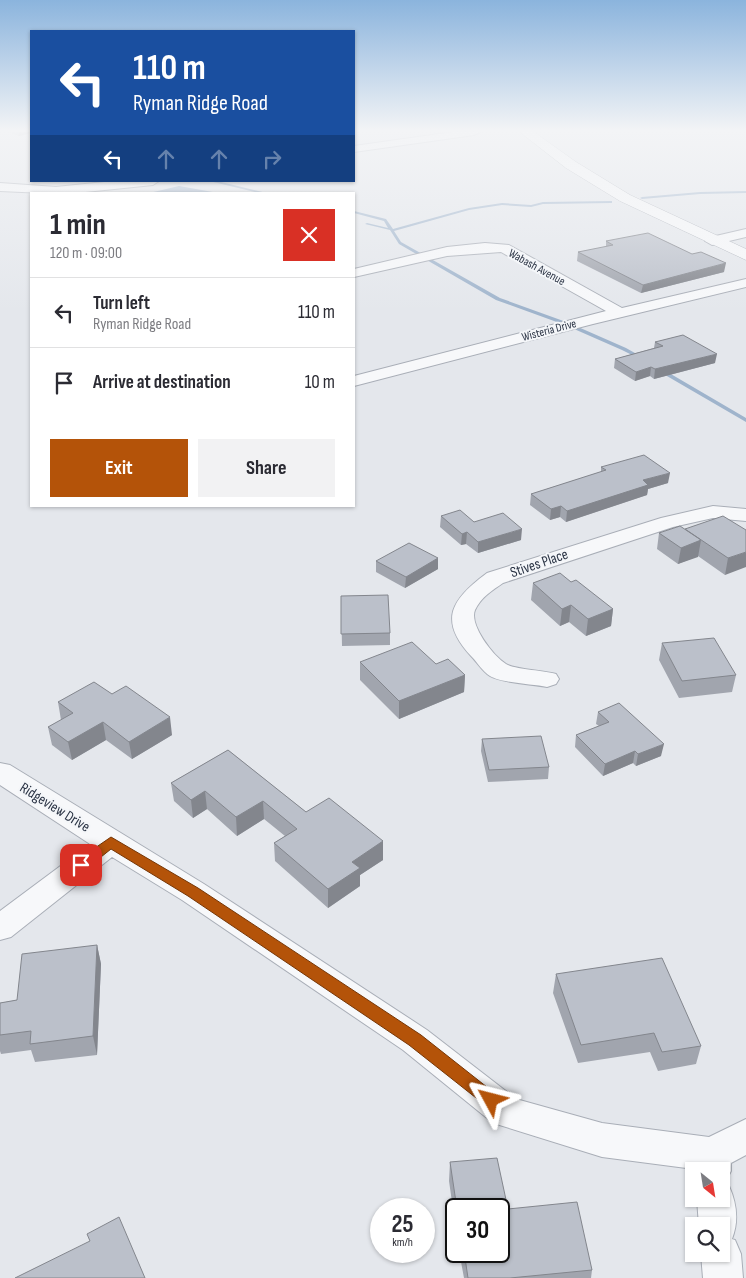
<!DOCTYPE html>
<meta charset="utf-8">
<style>
:root{--surface:#fff;--page:#f2f2f3;--text:#2b2b33;--muted:#7c7c81;--line:#e1e1e2;--accent:#b45309}
body{margin:0;font-family:"Sofia Sans Condensed",sans-serif;background:var(--page);color:var(--text);height:100vh;display:flex;flex-direction:column;font-size:19px;white-space:nowrap}
*{box-sizing:border-box;margin:0}
p{font-size:16px;color:var(--muted)}
.icon{flex:none;width:28px;height:28px;fill:none;stroke:currentColor;stroke-width:2;stroke-linecap:round;stroke-linejoin:round}
.map{position:relative;flex:1;overflow:hidden}
.side{position:absolute;left:30px;top:192px;width:325px;height:315px;display:flex;flex-direction:column;background:var(--surface);border-radius:0px;box-shadow:0 1px 4px #0004}
.side>*{flex:none}
.guide{position:absolute;left:30px;top:30px;width:325px;height:152px;border-radius:0px;box-shadow:0 1px 4px #0004;background:#1a4fa0;color:#fff;overflow:hidden}
.needle{width:32px;rotate:150deg}
.buttons{position:absolute;left:685px;top:1162px;display:grid;gap:10px}
.buttons a{display:grid;place-items:center;width:45px;height:45px;border-radius:0px;background:var(--surface);box-shadow:0 1px 4px #0004;font-size:25px}
.speed{position:absolute;left:370px;top:1198px;display:flex;gap:10px;font-size:25px;font-weight:700;text-align:center}
.speed>*{display:grid;place-content:center;width:65px;height:65px;border-radius:50%;background:var(--surface);box-shadow:0 1px 4px #0004;line-height:1}
.speed small{font-size:12px;font-weight:400}
.speed .limit{border:2px solid #111;border-radius:8px;background:#fff;color:#111}
.pin{position:absolute;display:grid;place-items:center;width:42px;height:42px;color:#fff;margin:-21px;border-radius:10px;box-shadow:0 2px 8px #0006}
.me{position:absolute;width:55px;margin:-28px;rotate:308deg;stroke-linejoin:round;filter:drop-shadow(0 0 4px #0008)}
.turn{display:flex;align-items:center;gap:18px;height:105px;padding:0 20px;font-size:22px}
.turn .icon{width:65px;height:65px;stroke-width:2.5}
.turn b{display:block;font-size:35px;line-height:42px}
.lanes{display:flex;align-items:center;height:48px;padding:0 20px;background:#0003;justify-content:center;gap:25px;direction:ltr}
.lanes .off{opacity:.35}
.round{display:grid;place-items:center;flex:none;width:52px;height:52px;border-radius:0px;background:var(--page)}
.head{display:flex;align-items:center;justify-content:space-between;height:85px;padding:0 20px}
h1{font-size:30px;font-weight:700;line-height:38px}
.cta{display:flex;gap:10px;margin-top:auto;padding:10px 20px}
.cta a{flex:1;height:58px;border-radius:0px;background:var(--accent);color:#fff;font-size:20px;font-weight:700;line-height:58px;text-align:center}
.cta a+a{background:var(--page);color:var(--text)}
ul{padding:0;list-style:none}
li{display:flex;align-items:center;gap:15px;height:70px;padding:0 20px;border-top:1px solid var(--line)}
li div{flex:1}
li b{display:block;font-size:19px}
li em{font-style:normal}
.map>svg:first-child{display:block}
.water{fill:#9fb4cc}
.lines{fill:none;stroke-linecap:round;stroke-linejoin:round}
.stream{fill:#9fb4cc;fill-rule:evenodd}
.minor-casing{stroke:#a9aeb7;stroke-width:2}
.tertiary-casing{stroke:#a9aeb7;stroke-width:1}
.minor{fill:#f7f8fa;fill-rule:evenodd}
.tertiary{fill:#f7f8fa;fill-rule:evenodd}
.wall{fill:#a1a5ae}
.shaded-wall{fill:#83868d}
.building{fill:#bbc0ca;stroke:#83868d}
.route{fill:#b45309;stroke:#753606}
.labels{text-anchor:middle;stroke-width:4;stroke-linejoin:round;paint-order:stroke}
.far-street-label{font-size:12px;fill:#2b3445;stroke:#f4f6f9}
.street-label{font-size:15px;fill:#2b3445;stroke:#f4f6f9}
</style>
<div class="map">
<svg width="746" height="1278" viewBox="0 0 746 1278">
<rect width="100%" height="100%" fill="#e4e7ec"/>
<path class="water" d="M179,186L224,194H145Z"/>
<g class="lines">
<path class="stream" d="M209,181H217L271,194H263Z
M746,191V193L700,194L642,199L640,198L642,197L700,192Z
M612,201V203H611L543,204L531,207L502,205L469,210L394,231L401,242L500,298L569,323L626,348L642,357V359H640L622,350L565,325L496,300L399,244L390,230L365,224L367,223L388,228L384,221L354,213V211L386,219L393,229L469,208L502,203L531,205L543,202Z
M660,370H664L746,418V422L660,372Z"/>
<defs>
<path id="minor" d="M453,132H480L474,135L354,152V146Z
M114,181H159L153,185L66,194L0,191V183L56,187Z
M746,229V237L712,245L705,241L707,238Z
M485,243L509,245L622,308L746,279V287L593,324L354,386V376L606,311L501,252L447,256L354,277V269L447,247Z
M713,506L746,509V521L713,518L673,527L503,583C493,590 481,597 475,610C469,625 493,656 506,664C516,670 543,670 556,674L559,679L556,684L547,687C533,684 501,683 490,676C483,672 477,662 472,657C437,620 452,599 487,573L661,518Z
M0,763L10,765L204,884L427,1030L516,1099L602,1123L709,1137L746,1119V1155L731,1163V1171L724,1184L729,1186C737,1204 739,1221 732,1239L735,1240L741,1254L743,1278H703L701,1254H721V1226H699L697,1199H721V1171H695L694,1169L602,1157L493,1123L403,1050L182,900L112,857L11,937L0,940V911L90,844L0,785Z"/>
<path id="tertiary" d="M520,132H534L576,162L630,195L746,249V260L620,201L566,168Z"/>
</defs>
<use href="#minor" class="minor-casing"/>
<use href="#tertiary" class="tertiary-casing"/>
<use href="#minor" class="minor"/>
<use href="#tertiary" class="tertiary"/>
</g>
<path class="wall" d="M9,132H31L19,136Z
M606,241L724,272L641,293L577,261L578,252L606,247Z
M655,342L715,363L654,379L650,376L635,381L614,368L615,359L654,348Z
M601,467L668,483L648,489L647,495L566,522L560,517L550,520L530,505L531,494L601,472Z
M441,516L474,522L521,540L478,553L466,544L461,545L440,527Z
M685,529L746,530L725,575L698,556L678,564L657,549L659,533Z
M438,558V569L405,588L376,572V561Z
M571,582L613,609L611,626L586,636L569,622L560,626L531,600L533,583Z
M341,596L390,633V645L342,646Z
M662,643L736,675L732,692L679,698L659,660Z
M360,662L436,664L465,675L464,692L399,719L360,680Z
M112,694L172,735L132,759L106,740L72,760L52,745L48,727L61,720L58,702Z
M598,712L661,756L636,766L633,763L603,776L575,747L576,735L599,726L596,724Z
M482,739L549,767L548,779L488,782L481,751Z
M228,750L306,812L383,841V860L360,875V886L328,908L275,861L274,843L285,836L264,819L237,836L207,809L193,818L174,801L171,783Z
M97,945L101,964L97,1055L35,1062L31,1050L1,1054L0,1051V1003L17,1000Z
M556,974L701,1046L696,1064L658,1071L650,1052L578,1063L553,993Z
M450,1162L508,1209L592,1270L591,1278H464L459,1251H499V1209H456V1230L449,1181Z"/>
<path class="shaded-wall" d="M18,132H31V133L19,136Z
M726,263L724,272L641,293L643,285Z
M717,354L715,363L654,379L655,369Z
M651,367L650,376L635,381L636,372Z
M670,473L668,483L648,489L647,495L566,522L567,511L643,480Z
M561,506L560,517L550,520L551,509Z
M522,529L521,540L478,553V542Z
M467,532L466,544L461,545L462,534Z
M701,540L698,557L678,564L681,548Z
M746,552V567L725,575L728,558Z
M438,558V569L405,588L406,577Z
M571,605L569,622L560,626L562,609Z
M613,609L611,626L586,636L588,619Z
M465,675L464,692L399,719V701Z
M170,717L172,735L132,759L129,742Z
M103,722L106,740L72,760L68,742Z
M664,744L661,756L636,766L638,754Z
M635,751L633,763L603,776L605,764Z
M205,791L207,809L193,818L191,800Z
M263,801L264,819L237,836L236,817Z
M383,841V860L360,875V886L328,908V889L352,862Z
M97,945L101,964L97,1055L93,1036Z"/>
<path class="building" d="M648,233L692,254L701,252L726,263L643,285L578,252L613,245L606,241Z
M683,335L717,354L655,369L651,367L636,372L615,359L663,346L655,342Z
M644,455L670,473L643,480L648,485L567,511L561,506L551,509L531,494L606,470L601,467Z
M460,510L474,522L503,513L522,529L478,542L467,532L462,534L441,516Z
M723,516L746,530V552L728,558L685,529Z
M680,526L701,540L681,548L659,533Z
M409,543L438,558L406,577L376,561Z
M560,573L571,582L576,580L613,609L588,619L571,605L562,609L533,583Z
M388,595L390,633L341,634V596Z
M714,638L736,675L682,681L662,643Z
M412,642L436,664L448,659L465,675L399,701L360,662Z
M94,682L112,694L126,686L170,717L129,742L103,722L68,742L48,727L73,713L58,702Z
M619,703L664,744L638,754L635,751L605,764L576,735L609,722L598,712Z
M541,736L549,767L489,770L482,739Z
M228,750L306,812L329,798L383,841L352,862L360,868L328,889L274,843L297,829L263,801L236,817L205,791L191,800L171,783Z
M97,945L93,1036L30,1044L31,1031L0,1035V1003L17,1000L22,954Z
M662,958L701,1046L662,1052L654,1033L581,1045L556,974Z
M497,1158L508,1209L577,1202L592,1270L510,1278H468L464,1251H499V1209H457L450,1162Z
M119,1217L145,1278H15L90,1241L87,1234Z"/>
<linearGradient id="sky" x2="0" y2="1"><stop stop-color="#8bb4dd"/><stop offset="0.42" stop-color="#f3f4f6"/><stop offset="1" stop-color="#f3f4f6" stop-opacity="0"/></linearGradient>
<rect width="746" height="311" fill="url(#sky)"/>
<path class="route" d="M111,837L198,888L421,1035L497,1095L499,1100L497,1105L491,1108L485,1105L409,1045L188,896L111,849L86,869H76L74,865L76,861Z"/>
<g class="labels">
<g class="far-street-label">
<text transform="translate(537 267) rotate(29)" y="4">Wabash Avenue</text>
<text transform="translate(549 330) rotate(-15)" y="4">Wisteria Drive</text>
</g>
<g class="street-label">
<text transform="translate(539 563) rotate(-19)" y="5">Stives Place</text>
<text transform="translate(55 807) rotate(32)" y="5">Ridgeview Drive</text>
</g>
</g>
</svg>
<div class="buttons">
<a><svg class="needle" viewBox="-14 -14 28 28"><path d="M0-13l5 13h-10z" fill="#e53935"/><path d="M0 13l5-13h-10z" fill="#7c7c81"/></svg></a>
<a><svg class="icon" aria-label="search" viewBox="0 0 24 24"><circle cx="10" cy="10" r="6"/><path d="M15 15l6 6"/></svg></a>
</div>
<div class="speed"><div>25<small>km/h</small></div><div class="limit">30</div></div>
<div class="pin" style="left:81px;top:865px;background:#d93025"><svg class="icon" aria-label="arrive" viewBox="0 0 24 24"><path d="M6 21V4h12l-3 4 3 4H6"/></svg></div>
<svg class="me" style="left:491px;top:1100px" viewBox="-20 -20 40 40"><path d="M0-17L14 15 0 8-14 15z" fill="#b45309" stroke="#fff" stroke-width="4"/></svg>
<div class="guide">
<div class="turn"><svg class="icon" aria-label="left" viewBox="0 0 24 24"><path d="M17 20v-9H6M10 6l-5 5 5 5"/></svg><div><b>110 m</b>Ryman Ridge Road</div></div>
<div class="lanes"><svg class="icon" aria-label="left" viewBox="0 0 24 24"><path d="M17 20v-9H6M10 6l-5 5 5 5"/></svg><svg class="icon off" aria-label="ahead" viewBox="0 0 24 24"><path d="M12 20V5M6 11l6-6 6 6"/></svg><svg class="icon off" aria-label="ahead" viewBox="0 0 24 24"><path d="M12 20V5M6 11l6-6 6 6"/></svg><svg class="icon off" aria-label="right" viewBox="0 0 24 24"><path d="M7 20v-9h11M14 6l5 5-5 5"/></svg></div>
</div>
<section class="side">
<div class="head"><div><h1>1 min</h1><p>120 m · 09:00</p></div><a class="round" style="background:#d93025;color:#fff"><svg class="icon" aria-label="close" viewBox="0 0 24 24"><path d="M6 6l12 12M18 6L6 18"/></svg></a></div>
<ul>
<li><svg class="icon" aria-label="left" viewBox="0 0 24 24"><path d="M17 20v-9H6M10 6l-5 5 5 5"/></svg><div><b>Turn left</b><p>Ryman Ridge Road</p></div><em>110 m</em></li>
<li><svg class="icon" aria-label="arrive" viewBox="0 0 24 24"><path d="M6 21V4h12l-3 4 3 4H6"/></svg><div><b>Arrive at destination</b></div><em>10 m</em></li>
</ul>
<div class="cta"><a>Exit</a><a>Share</a></div>
</section>
</div>
